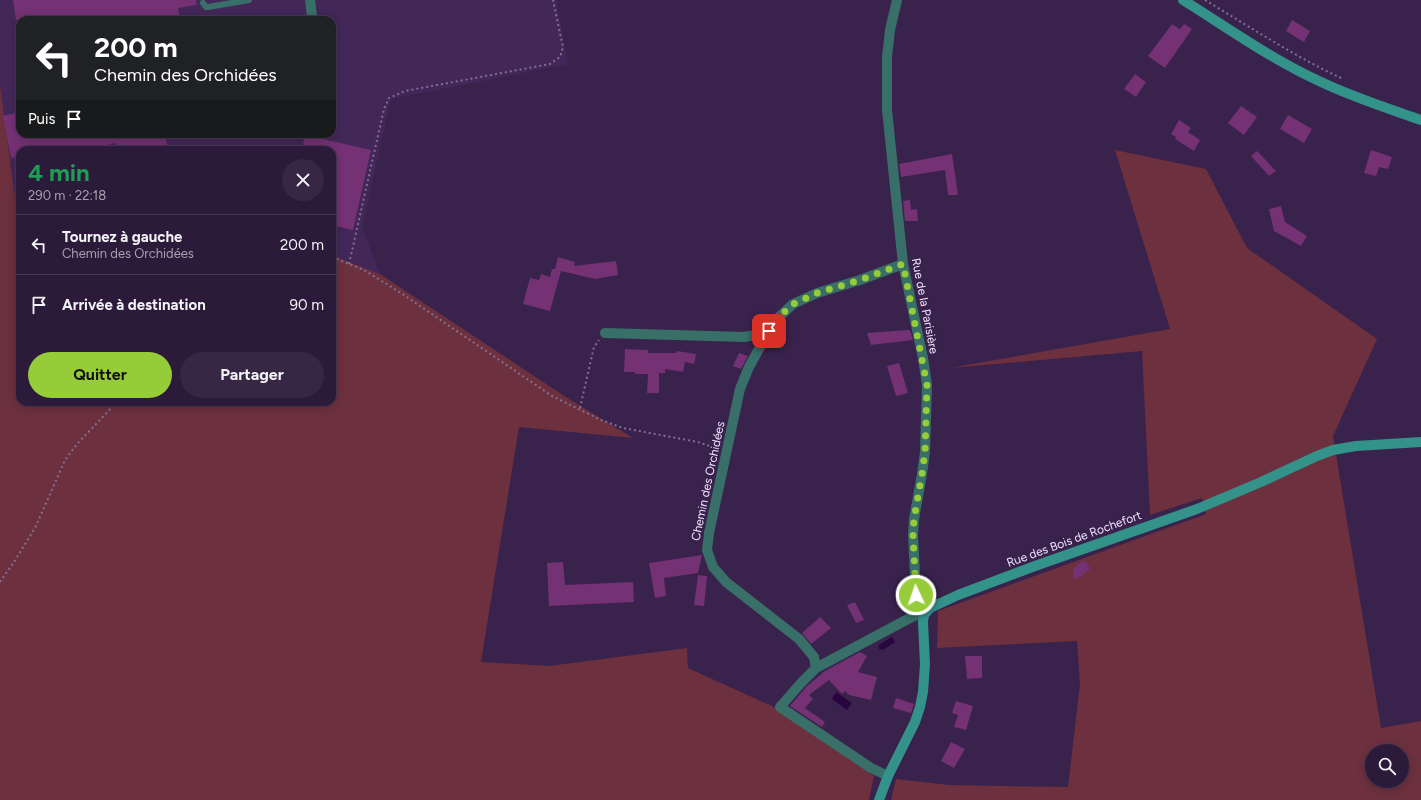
<!DOCTYPE html>
<html lang="fr">
<meta charset="utf-8">
<style>
:root{--surface:#2b1a39;--page:#372744;--text:#f1f3f6;--muted:#a6a1ae;--line:#473853;--accent:#97cc39}
body{margin:0;font-family:Figtree,sans-serif;background:var(--page);color:var(--text);height:100vh;display:flex;flex-direction:column;font-size:15px;white-space:nowrap}
*{box-sizing:border-box;margin:0}
p{font-size:13px;color:var(--muted)}
.icon{flex:none;width:22px;height:22px;fill:none;stroke:currentColor;stroke-width:2;stroke-linecap:round;stroke-linejoin:round}
.map{position:relative;flex:1;overflow:hidden}
.drawer{position:absolute;left:16px;top:146px;width:320px;height:260px;display:flex;flex-direction:column;background:var(--surface);border-radius:12px;box-shadow:0 2px 10px #0003,0 0 0 1px var(--line)}
.drawer>*{flex:none}
.guide{position:absolute;left:16px;top:16px;width:320px;height:122px;border-radius:12px;box-shadow:0 2px 10px #0003,0 0 0 1px var(--line);background:#202124;color:#fff;overflow:hidden}
.tools{position:absolute;left:1365px;top:744px;display:grid;gap:8px}
.tools a{display:grid;place-items:center;width:44px;height:44px;border-radius:50%;background:var(--surface);box-shadow:0 2px 10px #0003,0 0 0 1px var(--line);font-size:20px}
.pin{position:absolute;display:grid;place-items:center;width:34px;height:34px;color:#fff;margin:-17px;border-radius:8px;box-shadow:0 2px 6px #0006}
.me{position:absolute;width:44px;margin:-22px;rotate:357deg;stroke-linejoin:round;filter:drop-shadow(0 0 3px #0008)}
.turn{display:flex;align-items:center;gap:14px;height:84px;padding:0 12px;font-size:18px}
.turn .icon{width:52px;height:52px;stroke-width:2.5}
.turn b{display:block;font-size:28px;line-height:34px}
.then{display:flex;align-items:center;height:38px;padding:0 12px;background:#0003;gap:8px;font-size:15px}
.round{display:grid;place-items:center;flex:none;width:42px;height:42px;border-radius:21px;background:var(--page)}
.headline{display:flex;align-items:center;justify-content:space-between;height:68px;padding:0 12px}
h1{font-size:24px;font-weight:700;line-height:30px;color:#1e9e55}
.cta{display:flex;gap:8px;margin-top:auto;padding:8px 12px}
.cta a{flex:1;height:46px;border-radius:24px;background:var(--accent);color:#111;font-size:16px;font-weight:700;line-height:46px;text-align:center}
.cta a+a{background:var(--page);color:var(--text)}
ul{padding:0;list-style:none}
li{display:flex;align-items:center;gap:12px;height:60px;padding:0 12px;border-top:1px solid var(--line)}
li div{flex:1}
li b{display:block;font-size:15px}
li em{font-style:normal}
.map>svg:first-child{display:block}
.built{fill:#422758;fill-rule:evenodd}
.green{fill:#6c303e;fill-rule:evenodd}
.water{fill:#290540}
.building{fill:#743174}
.lines{fill:none;stroke-linecap:round;stroke-linejoin:round}
.path{stroke:#837094;stroke-width:2;stroke-dasharray:2 3;stroke-linecap:butt}
.lane{stroke:#386f69;stroke-width:6}
.street{stroke:#386f69;stroke-width:10}
.secondary{stroke:#33928a;stroke-width:10}
.route{stroke:#97cc39;stroke-width:7;stroke-dasharray:0 12.6}
.labels{text-anchor:middle;stroke-width:4;stroke-linejoin:round;paint-order:stroke}
.street-label{font-size:12px;fill:#f1e4ff;stroke:#39224c}
</style>
<div class="map">
<svg width="1421" height="800" viewBox="0 0 1421 800">
<rect width="100%" height="100%" fill="#39224c"/>
<path class="built" d="M0,0H556L568,64L391,99L362,227L380,274L332,255V150H20V235L0,85ZM20,20H332V134H20Z"/>
<path class="green" d="M0,85L20,235V402H332V255L380,274L569,399L633,438L519,427L481,662L549,666L687,648L688,668L772,706L874,776L869,800H0Z
M1115,150L1206,169L1247,248L1377,339L1333,436L1381,728L1421,721V800H891L896,779L949,785L1068,787L1080,684L1077,641L937,648L938,611L1206,514L1202,498L1150,515L1142,351L950,368L1170,329ZM1372,751H1402V781H1372Z"/>
<path class="water" d="M892,637L895,642L883,650L879,649V645Z
M836,692L852,703L847,710L832,699Z"/>
<path class="building" d="M13,0H196V5L178,8L180,20H16Z
M1292,20L1310,31L1304,42L1286,31Z
M1172,24L1180,29L1184,24L1192,29L1165,68L1148,56Z
M1135,74L1146,82L1136,97L1124,89Z
M1241,106L1257,117L1244,135L1228,123Z
M20,112V134H165L168,150H117L116,143L98,147L99,150H20V156L11,158L3,116Z
M1288,115L1312,129L1304,143L1280,129Z
M1179,120L1191,128L1188,132L1200,140L1194,151L1175,139L1176,137L1171,134Z
M305,135L371,150L353,230L332,225V150H302Z
M1371,150L1392,157L1388,169L1379,167L1376,176L1364,173Z
M1257,151L1276,171L1269,176L1251,156Z
M952,154L958,195H948L945,170L901,177L899,164Z
M910,200L911,210L917,209L918,221H905L903,201Z
M1281,206L1285,222L1307,236L1301,246L1274,231L1269,209Z
M558,257L575,262L574,266L616,261L618,275L595,279L561,271L550,311L523,304L530,278L539,280L541,274L550,277L552,269H555Z
M908,330H910L913,340L871,345L867,333Z
M625,349L648,350V353H676L677,351L696,354L694,364L685,362L683,372L665,369V373H659V393H647L648,374H635V372H624Z
M739,353L748,356L741,369L733,366Z
M899,363L908,393L896,396L887,366Z
M702,555L698,573L664,578L666,596L655,598L649,563Z
M1082,561L1087,563L1090,568L1089,570L1080,577L1074,579L1073,569Z
M563,562L565,585L633,582L634,602L549,606L547,563Z
M698,575L707,576L704,606L694,605Z
M855,602L864,620L856,623L847,605Z
M820,617L831,628L811,644L802,633Z
M860,652L867,656L858,672L877,677L871,700L849,695L845,691L842,694L829,680L809,695L813,699L805,708L825,722L822,727L790,706L806,687L825,671Z
M965,656H982V678L967,679Z
M896,698L914,704L911,713L893,708Z
M956,701L973,706L966,730L954,727L958,715L952,713Z
M951,742L965,749L954,768L941,761Z"/>
<g class="lines">
<path class="path" d="M1205,0C1250,27 1294,56 1341,78
M332,257L364,270L401,293L552,396L601,420L623,428L698,442L718,449
M349,264L384,109L389,98L405,91L550,64L560,57L563,47L553,0
M580,408L594,347L599,340
M0,582L16,559L36,526L65,460L77,444L117,402"/>
<path class="lane" d="M203,3L206,7H208L249,0"/>
<path class="street" d="M310,0L312,16
M605,333L744,337L761,334L769,331
M816,668L814,657L799,639L726,582L713,567L707,550L709,533L740,389L749,367L769,331L778,318L793,304L817,293L860,280L903,264
M888,776L871,768L780,707L801,683L816,668L908,619L916,615H924L919,607L916,595L913,535L914,519L922,474L925,452L927,385L923,358L903,264L887,110V57L890,30L897,0"/>
<path class="secondary" d="M1183,0C1228,28 1271,59 1319,81C1352,97 1387,108 1421,120
M879,800L888,776L915,722L920,707L923,692L925,664L923,622L924,615L930,608L958,595L1035,566L1197,509L1261,482L1317,456L1333,450L1356,446L1421,442"/>
</g>
<g class="lines">
<path class="route" d="M769,331L778,318L793,304L817,293L860,280L903,264L927,385L925,452L922,474L914,519L913,535L916,595"/>
</g>
<g class="labels">
<g class="street-label">
<text transform="translate(925 306) rotate(79)" y="4">Rue de la Parisière</text>
<text transform="translate(708 481) rotate(-78)" y="4">Chemin des Orchidées</text>
<text transform="translate(1074 539) rotate(-20)" y="4">Rue des Bois de Rochefort</text>
</g>
</g>
</svg>
<div class="tools">
<a><svg class="icon" aria-label="search" viewBox="0 0 24 24"><circle cx="10" cy="10" r="6"/><path d="M15 15l6 6"/></svg></a>
</div>
<div class="pin" style="left:769px;top:331px;background:#d93025"><svg class="icon" aria-label="arrive" viewBox="0 0 24 24"><path d="M6 21V4h12l-3 4 3 4H6"/></svg></div>
<svg class="me" style="left:916px;top:595px" viewBox="-20 -20 40 40"><circle r="17" fill="#97cc39" stroke="#fff" stroke-width="3"/><path d="M0-11L8 9 0 5-8 9z" fill="#fff"/></svg>
<div class="guide">
<div class="turn"><svg class="icon" aria-label="left" viewBox="0 0 24 24"><path d="M17 20v-9H6M10 6l-5 5 5 5"/></svg><div><b>200 m</b>Chemin des Orchidées</div></div>
<div class="then">Puis<svg class="icon" aria-label="arrive" viewBox="0 0 24 24"><path d="M6 21V4h12l-3 4 3 4H6"/></svg></div>
</div>
<section class="drawer">
<div class="headline"><div><h1>4 min</h1><p>290 m · 22:18</p></div><a class="round"><svg class="icon" aria-label="close" viewBox="0 0 24 24"><path d="M6 6l12 12M18 6L6 18"/></svg></a></div>
<ul>
<li><svg class="icon" aria-label="left" viewBox="0 0 24 24"><path d="M17 20v-9H6M10 6l-5 5 5 5"/></svg><div><b>Tournez à gauche</b><p>Chemin des Orchidées</p></div><em>200 m</em></li>
<li><svg class="icon" aria-label="arrive" viewBox="0 0 24 24"><path d="M6 21V4h12l-3 4 3 4H6"/></svg><div><b>Arrivée à destination</b></div><em>90 m</em></li>
</ul>
<div class="cta"><a>Quitter</a><a>Partager</a></div>
</section>
</div>
